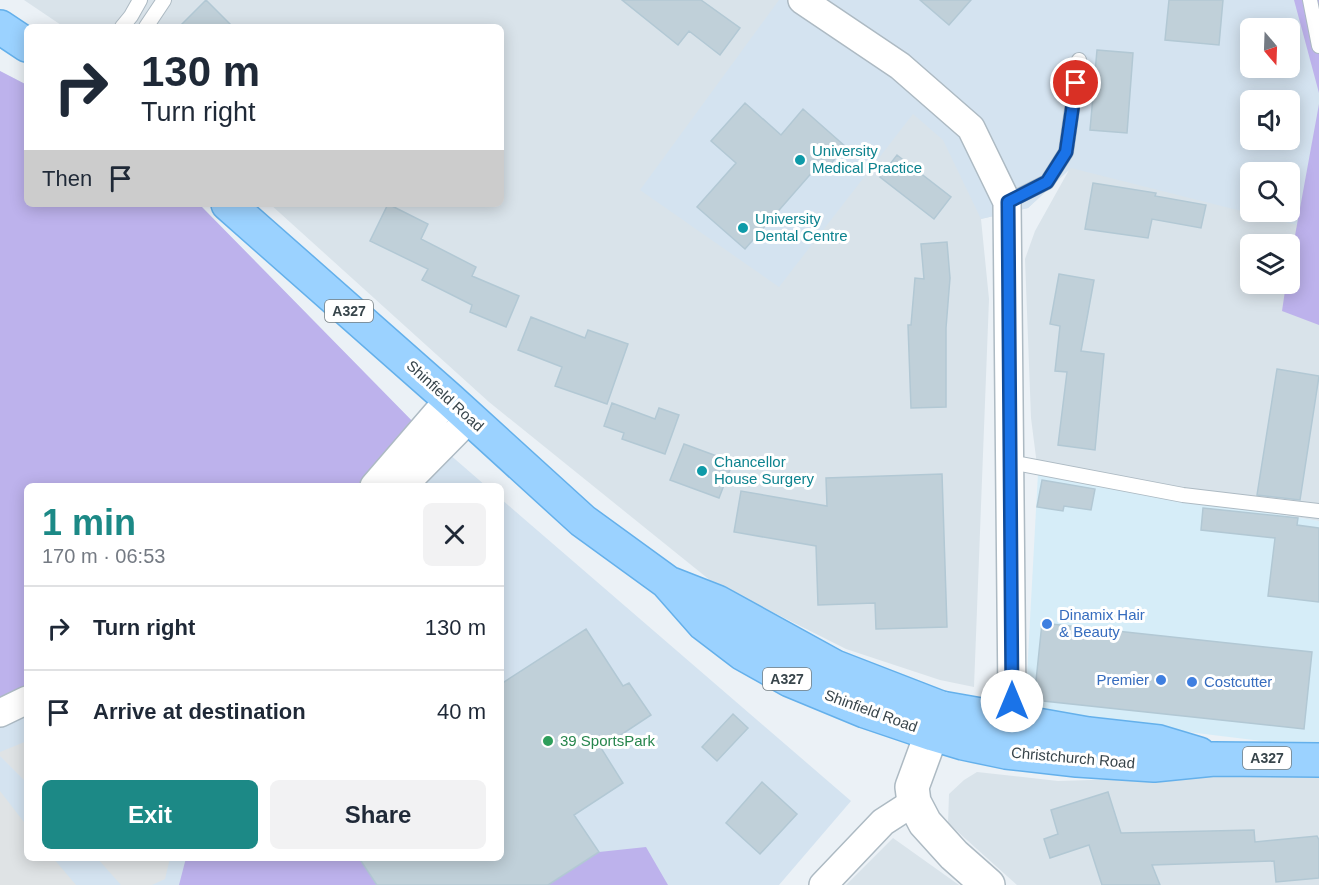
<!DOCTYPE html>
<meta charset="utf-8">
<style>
:root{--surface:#fff;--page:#f2f2f3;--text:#1f2937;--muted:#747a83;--line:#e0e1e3;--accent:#1c8986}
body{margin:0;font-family:Helvetica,sans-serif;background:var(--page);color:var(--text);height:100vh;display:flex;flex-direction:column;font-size:22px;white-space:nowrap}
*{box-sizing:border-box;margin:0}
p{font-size:20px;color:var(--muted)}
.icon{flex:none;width:33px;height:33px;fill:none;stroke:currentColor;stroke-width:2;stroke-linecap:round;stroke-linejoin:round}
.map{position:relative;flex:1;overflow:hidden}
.panel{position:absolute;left:24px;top:483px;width:480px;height:378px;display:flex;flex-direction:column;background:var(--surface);border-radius:9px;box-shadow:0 3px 15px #0003}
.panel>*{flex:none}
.top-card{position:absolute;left:24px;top:24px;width:480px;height:183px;border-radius:9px;box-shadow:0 3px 15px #0003;background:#fff;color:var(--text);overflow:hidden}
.needle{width:39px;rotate:161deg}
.tools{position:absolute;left:1240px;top:18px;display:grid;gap:12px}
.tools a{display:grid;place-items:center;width:60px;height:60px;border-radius:9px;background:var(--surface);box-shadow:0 3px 15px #0003;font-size:30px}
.pin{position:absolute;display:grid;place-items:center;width:51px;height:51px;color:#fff;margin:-26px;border:3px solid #fff;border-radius:50%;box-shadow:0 2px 6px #0007}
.me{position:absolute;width:66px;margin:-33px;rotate:0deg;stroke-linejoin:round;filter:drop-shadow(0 0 4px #0008)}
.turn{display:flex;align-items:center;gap:21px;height:126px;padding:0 18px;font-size:27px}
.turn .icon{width:78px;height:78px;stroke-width:2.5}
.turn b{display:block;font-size:42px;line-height:51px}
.then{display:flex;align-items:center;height:57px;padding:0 18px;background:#0003;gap:12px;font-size:22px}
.round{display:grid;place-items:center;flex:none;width:63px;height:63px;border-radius:9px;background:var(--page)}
.overview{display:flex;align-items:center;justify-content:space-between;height:102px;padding:0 18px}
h1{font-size:36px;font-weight:800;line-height:45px;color:var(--accent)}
.cta{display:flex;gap:12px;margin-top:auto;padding:12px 18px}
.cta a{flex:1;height:69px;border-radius:9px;background:var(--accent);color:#fff;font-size:24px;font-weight:800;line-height:69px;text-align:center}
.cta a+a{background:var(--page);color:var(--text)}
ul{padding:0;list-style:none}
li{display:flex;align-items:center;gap:18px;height:84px;padding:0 18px;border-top:2px solid var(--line)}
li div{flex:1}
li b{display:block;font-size:22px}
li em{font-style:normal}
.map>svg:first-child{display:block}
.residential{fill:#d9e3ea;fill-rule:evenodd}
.commercial{fill:#d6edf8}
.education{fill:#d4e3f0;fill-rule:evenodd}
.green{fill:#bdb2ec}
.parking{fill:#dfe3e5}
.building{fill:#c0d0d9;stroke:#b2c8d4;stroke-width:1.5}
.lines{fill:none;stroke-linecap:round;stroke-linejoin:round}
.service-casing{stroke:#adbac3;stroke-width:16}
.minor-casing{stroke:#adbac3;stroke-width:30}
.tertiary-casing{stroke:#adbac3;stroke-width:36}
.primary-casing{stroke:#64b0eb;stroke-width:36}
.service{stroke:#fff;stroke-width:14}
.minor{stroke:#fff;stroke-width:27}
.tertiary{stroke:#fff;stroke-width:33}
.primary{stroke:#9bd2ff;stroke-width:33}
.route-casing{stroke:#114b97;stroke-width:15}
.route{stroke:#1a73e8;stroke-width:10}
.culture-dot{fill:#0f9aa8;stroke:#fff;stroke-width:2}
.shop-dot{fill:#3f7fe0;stroke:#fff;stroke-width:2}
.leisure-dot{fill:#2e9e5b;stroke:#fff;stroke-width:2}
.labels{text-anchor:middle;stroke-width:6;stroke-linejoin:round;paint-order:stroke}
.shield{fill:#fff;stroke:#747d81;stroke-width:1.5}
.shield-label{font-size:14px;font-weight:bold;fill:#38454b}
.culture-label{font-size:15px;fill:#0d838f;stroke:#fff;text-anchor:start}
.street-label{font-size:15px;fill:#38454b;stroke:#fff}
.shop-label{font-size:15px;fill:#366cbe;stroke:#fff;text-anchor:start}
.leisure-label{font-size:15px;fill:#27864d;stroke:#fff;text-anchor:start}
</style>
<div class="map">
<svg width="1319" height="885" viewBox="0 0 1319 885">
<rect width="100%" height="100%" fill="#ebf1f6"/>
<path class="residential" d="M24,0H1319V521L1038,473L1031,418L1025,259L1035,231L1069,170L1028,208L981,219L989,299L974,687L940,680L846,649L711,581L489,402L270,204H501V27H64ZM1251,28H1290V68H1251ZM1251,100H1290V140H1251ZM1251,172H1290V212H1251ZM1251,244H1290V284H1251Z
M977,772L1058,781L1319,773V885H1017L948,823L949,794L964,780Z
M893,838L959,885H846Z"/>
<path class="commercial" d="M1038,473L1319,521V748L1025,712Z"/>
<path class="education" d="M779,0H1294L1319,93V104L1297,225L1071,168L1028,208L981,219L943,140L913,114L779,287L640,190ZM1251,28H1290V68H1251ZM1251,100H1290V140H1251ZM1251,172H1290V212H1251Z
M0,71L27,85V204H199L418,427L486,486H27V858H501V499L851,801L779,885H0Z"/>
<path class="green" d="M1294,0H1319V93Z
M0,71L27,85V204H199L418,427L368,486H27V686L0,699Z
M1319,104V325L1282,311L1286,284H1290V263Z
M646,847L668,885H548L599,852Z
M186,858H359L377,885H179Z"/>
<path class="parking" d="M27,741V783L0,756V752Z
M0,791L27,826V858H53L76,885H0Z
M97,858H170L165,879L152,885H121Z"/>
<path class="building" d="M206,0L233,27H179Z
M622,0H701L740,28L720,55L689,31L678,45Z
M920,0H971L949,25Z
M1169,0H1223L1219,45L1165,40Z
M1097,50L1133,53L1127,133L1090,130Z
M745,103L781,135L803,109L846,147L821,174L815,169L745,249L697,207L736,163L711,141Z
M897,155L951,197L934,219L880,177Z
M1093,183L1156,193L1155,196L1206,205L1201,228L1152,219L1148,238L1085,229Z
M388,204L428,224L421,239L476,267L472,276L519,296L506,327L470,312L472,305L422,280L428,269L370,241Z
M947,242L950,278L946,328V407L911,408L908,325H911L915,278L924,279L921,244Z
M1059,274L1094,280L1081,351L1104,354L1095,450L1058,445L1067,372L1055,371L1060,326L1050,324Z
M531,317L585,338L588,330L628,344L607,404L555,386L562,367L518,350Z
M1277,369L1319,376L1300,500L1257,495Z
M612,403L655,419L659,408L679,415L665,454L622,439L624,433L604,426Z
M684,444L733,462L719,498L670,480Z
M942,474L947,627L876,629L875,603L818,605L816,546L734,532L741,491L827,506L826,478Z
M1042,480L1095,489L1091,510L1064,506L1063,511L1037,507Z
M1203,508L1298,518L1297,525L1319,528V602L1268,596L1275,538L1201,530Z
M1042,623L1312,652L1304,729L1034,700Z
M586,629L623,686L629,683L651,715L601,748L623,783L574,815L599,852L548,885H377L359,858H501V684Z
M733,714L748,728L717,761L702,747Z
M762,782L797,814L760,854L726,823Z
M1108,792L1121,833L1254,830L1255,842L1317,836L1319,840V878L1276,882L1274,861L1152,865L1160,885H1102L1089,845L1050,858L1044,839L1058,834L1051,810Z"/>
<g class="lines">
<defs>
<path id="service" d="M1310,0L1319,46
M122,27L131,16L140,0
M146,27L164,0
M1007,202L1047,182L1066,152L1079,60
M1010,462L1183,495L1319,511"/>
<path id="minor" d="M802,0L900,66L971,128L1007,202L1012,701L1008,739
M374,486L449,399
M403,486L470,418
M0,713L27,700
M823,885L883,822L914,802"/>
<path id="tertiary" d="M941,708L912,787L914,802L925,823L954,855L988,885"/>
<path id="primary" d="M0,27L27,45
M228,204L449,399L583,521L667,582L704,624L742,653L790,680L865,711L933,734L963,743L1006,752L1077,760L1154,765L1214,759L1319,760
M671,584L717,602L835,667L941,708L1088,734L1159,742L1199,754"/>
</defs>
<use href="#service" class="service-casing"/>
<use href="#minor" class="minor-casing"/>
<use href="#tertiary" class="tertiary-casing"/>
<use href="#primary" class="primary-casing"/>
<use href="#service" class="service"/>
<use href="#minor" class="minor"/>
<use href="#tertiary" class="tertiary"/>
<use href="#primary" class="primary"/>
</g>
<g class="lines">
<defs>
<path id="route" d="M1012,701L1008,202L1047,182L1066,152L1076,83"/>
</defs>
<use href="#route" class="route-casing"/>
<use href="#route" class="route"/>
</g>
<g class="culture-dot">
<circle cx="800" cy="160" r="6"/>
<circle cx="743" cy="228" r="6"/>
<circle cx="702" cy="471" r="6"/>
</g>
<g class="shop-dot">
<circle cx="1047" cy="624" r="6"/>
<circle cx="1161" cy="680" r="6"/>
<circle cx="1192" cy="682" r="6"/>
</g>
<circle class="leisure-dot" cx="548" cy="741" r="6"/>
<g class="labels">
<g class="shield">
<rect x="325" y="300" width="48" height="22" rx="4.5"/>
<rect x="763" y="668" width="48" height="22" rx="4.5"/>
<rect x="1243" y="747" width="48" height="22" rx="4.5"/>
</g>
<g class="shield-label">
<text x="349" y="316">A327</text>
<text x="787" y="684">A327</text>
<text x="1267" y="763">A327</text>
</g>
<g class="culture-label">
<text x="812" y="156">University<tspan x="812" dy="17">Medical Practice</tspan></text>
<text x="755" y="224">University<tspan x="755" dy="17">Dental Centre</tspan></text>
<text x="714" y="467">Chancellor<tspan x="714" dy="17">House Surgery</tspan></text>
</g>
<g class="street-label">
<text transform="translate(445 396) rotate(42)" y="5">Shinfield Road</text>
<text transform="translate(871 711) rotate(20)" y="5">Shinfield Road</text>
<text transform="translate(1073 758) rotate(5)" y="5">Christchurch Road</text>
</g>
<g class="shop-label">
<text x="1059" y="620">Dinamix Hair<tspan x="1059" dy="17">&amp; Beauty</tspan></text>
<text x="1149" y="685" text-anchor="end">Premier</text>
<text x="1204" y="687">Costcutter</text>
</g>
<g class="leisure-label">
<text x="560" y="746">39 SportsPark</text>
</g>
</g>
</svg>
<div class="tools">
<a><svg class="needle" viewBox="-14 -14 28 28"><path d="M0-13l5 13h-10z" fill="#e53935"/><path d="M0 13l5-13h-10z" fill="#747a83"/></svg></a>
<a><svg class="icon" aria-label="sound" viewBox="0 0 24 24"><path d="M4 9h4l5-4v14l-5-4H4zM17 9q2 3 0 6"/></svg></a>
<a><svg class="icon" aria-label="search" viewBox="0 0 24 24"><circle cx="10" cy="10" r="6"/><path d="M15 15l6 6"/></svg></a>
<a><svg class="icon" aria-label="layers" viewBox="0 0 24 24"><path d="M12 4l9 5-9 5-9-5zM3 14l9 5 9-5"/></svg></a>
</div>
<div class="pin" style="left:1076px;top:83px;background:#d93025"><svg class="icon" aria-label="arrive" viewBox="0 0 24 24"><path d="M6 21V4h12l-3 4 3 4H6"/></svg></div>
<svg class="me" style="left:1012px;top:701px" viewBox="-20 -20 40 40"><circle r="19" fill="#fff"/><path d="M0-13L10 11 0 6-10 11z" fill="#1a73e8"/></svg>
<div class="top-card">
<div class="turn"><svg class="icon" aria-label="right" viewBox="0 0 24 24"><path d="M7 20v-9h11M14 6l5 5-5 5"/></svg><div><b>130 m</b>Turn right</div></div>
<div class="then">Then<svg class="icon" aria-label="arrive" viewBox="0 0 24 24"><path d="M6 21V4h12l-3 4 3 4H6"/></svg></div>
</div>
<section class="panel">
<div class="overview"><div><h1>1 min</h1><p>170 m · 06:53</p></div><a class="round"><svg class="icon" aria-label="close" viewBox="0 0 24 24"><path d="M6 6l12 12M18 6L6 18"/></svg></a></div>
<ul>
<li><svg class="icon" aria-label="right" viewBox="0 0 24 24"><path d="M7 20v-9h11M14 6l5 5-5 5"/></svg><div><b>Turn right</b></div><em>130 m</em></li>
<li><svg class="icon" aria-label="arrive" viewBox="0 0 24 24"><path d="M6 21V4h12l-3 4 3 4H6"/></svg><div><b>Arrive at destination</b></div><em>40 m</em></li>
</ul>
<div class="cta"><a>Exit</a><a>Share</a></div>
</section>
</div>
